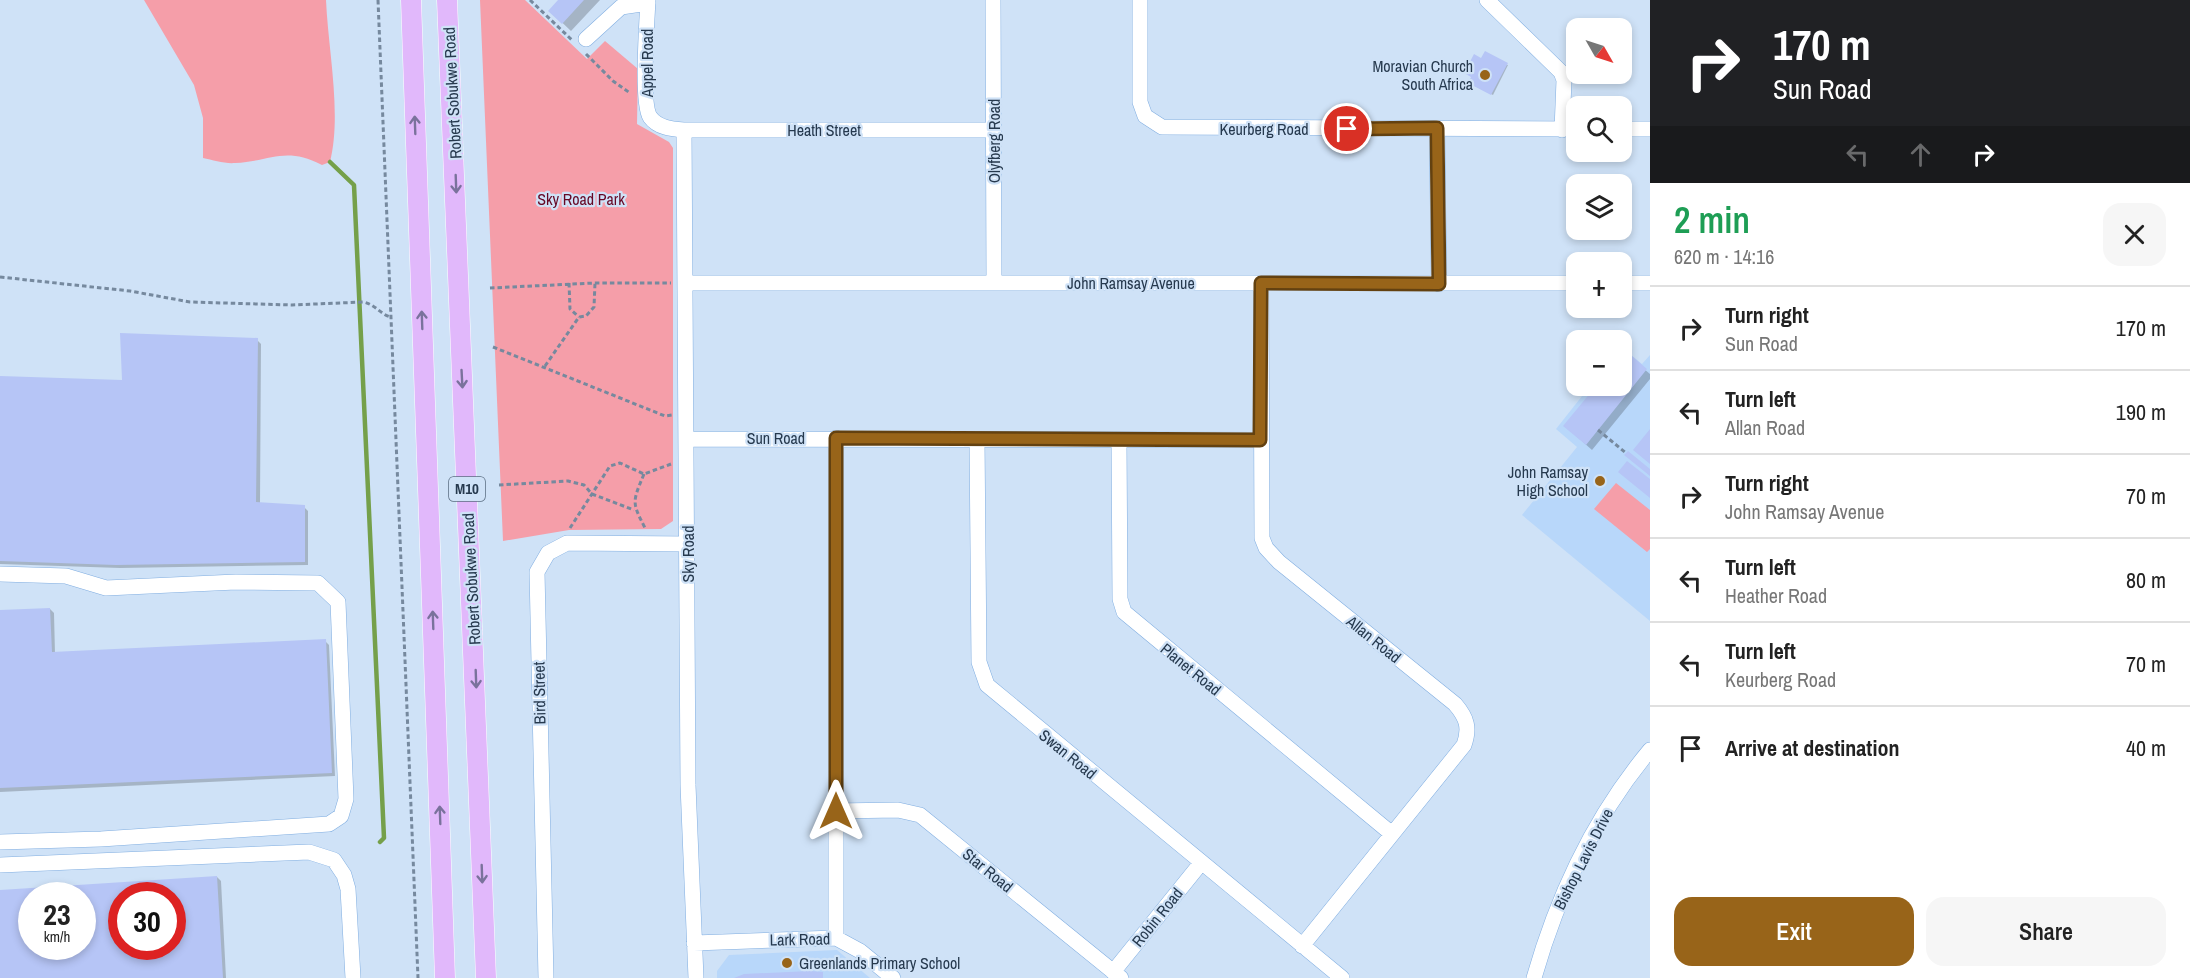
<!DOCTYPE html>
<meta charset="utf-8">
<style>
:root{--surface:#fff;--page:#f6f6f6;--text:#222;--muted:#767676;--line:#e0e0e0;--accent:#986419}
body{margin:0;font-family:"Archivo Narrow",sans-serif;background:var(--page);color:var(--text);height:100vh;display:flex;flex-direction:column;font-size:22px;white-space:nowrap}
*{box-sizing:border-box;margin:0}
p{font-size:20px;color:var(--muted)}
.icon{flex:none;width:33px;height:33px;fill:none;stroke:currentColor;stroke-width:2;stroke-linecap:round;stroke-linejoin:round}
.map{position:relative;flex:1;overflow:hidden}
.details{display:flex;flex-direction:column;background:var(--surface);width:540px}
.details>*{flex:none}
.banner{background:#202124;color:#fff;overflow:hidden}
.needle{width:39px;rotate:129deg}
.tools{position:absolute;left:1566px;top:18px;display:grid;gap:12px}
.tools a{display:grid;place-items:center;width:66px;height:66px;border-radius:12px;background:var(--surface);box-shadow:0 3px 9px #0003;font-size:30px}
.speed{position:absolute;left:18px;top:882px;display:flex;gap:12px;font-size:30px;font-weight:700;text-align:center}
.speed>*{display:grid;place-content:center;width:78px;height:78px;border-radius:50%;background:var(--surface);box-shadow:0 3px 9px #0003;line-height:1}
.speed small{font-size:15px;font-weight:400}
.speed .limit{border:9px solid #d22;background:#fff;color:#111}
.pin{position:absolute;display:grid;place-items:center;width:51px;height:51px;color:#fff;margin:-26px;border:3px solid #fff;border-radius:50%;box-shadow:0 2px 6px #0007}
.me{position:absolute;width:66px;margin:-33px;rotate:0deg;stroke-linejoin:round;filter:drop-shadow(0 0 4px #0008)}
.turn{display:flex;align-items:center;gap:21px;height:126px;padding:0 24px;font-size:27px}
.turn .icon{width:78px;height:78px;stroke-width:2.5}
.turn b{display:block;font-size:42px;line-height:51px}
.lanes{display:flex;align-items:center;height:57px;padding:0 24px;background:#0003;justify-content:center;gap:30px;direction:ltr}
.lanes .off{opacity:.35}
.round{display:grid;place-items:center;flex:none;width:63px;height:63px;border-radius:18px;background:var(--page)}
.head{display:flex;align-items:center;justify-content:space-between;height:102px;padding:0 24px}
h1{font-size:36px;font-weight:600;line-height:45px;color:#1e9e55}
.button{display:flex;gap:12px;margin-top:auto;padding:12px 24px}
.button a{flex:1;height:69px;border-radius:18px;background:var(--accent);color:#fff;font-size:24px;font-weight:600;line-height:69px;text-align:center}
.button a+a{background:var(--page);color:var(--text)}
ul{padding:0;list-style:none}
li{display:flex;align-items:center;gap:18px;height:84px;padding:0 24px;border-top:2px solid var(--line)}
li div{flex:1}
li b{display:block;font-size:22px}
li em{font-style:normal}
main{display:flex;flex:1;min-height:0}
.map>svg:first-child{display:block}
.built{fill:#b8d7fa}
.green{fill:#f59ea9}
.shadow{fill:#0003;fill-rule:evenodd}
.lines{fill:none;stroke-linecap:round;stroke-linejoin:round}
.stream{stroke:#75a04a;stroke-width:4.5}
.building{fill:#b6c5f6;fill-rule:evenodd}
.minor-casing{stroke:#80aee1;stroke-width:16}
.major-casing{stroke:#fff;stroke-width:21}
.path{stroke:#76899e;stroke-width:3;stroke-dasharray:4.5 3;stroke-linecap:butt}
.minor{stroke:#fff;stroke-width:15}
.major{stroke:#e1b8fb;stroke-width:20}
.oneway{stroke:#7a729c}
.route-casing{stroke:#634110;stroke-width:15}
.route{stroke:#986419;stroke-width:10}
.poi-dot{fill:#986419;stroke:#cfe2f7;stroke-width:2}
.labels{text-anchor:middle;stroke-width:4.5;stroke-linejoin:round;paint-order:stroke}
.shield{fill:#cfe2f7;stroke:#596c81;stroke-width:1.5}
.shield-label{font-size:15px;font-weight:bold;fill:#26394e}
.street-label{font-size:16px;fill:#26394e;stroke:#cfe2f7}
.poi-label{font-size:16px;fill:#26394e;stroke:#cfe2f7;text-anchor:end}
.park-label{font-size:16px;fill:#660825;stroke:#cfe2f7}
</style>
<main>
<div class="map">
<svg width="1650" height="978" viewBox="0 0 1650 978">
<rect width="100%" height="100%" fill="#cfe2f7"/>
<path class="built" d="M1625,350L1642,364L1650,355V621L1522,515L1577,447L1556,429L1590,386H1622V354Z
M837,950L870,978H717V971L729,955Z"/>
<path class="green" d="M144,0H326C328,49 342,114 330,162L322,165C285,146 272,161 235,163C225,164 213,160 203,158V118L194,85Z
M480,0H525L587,59L605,41L638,69L637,124L669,142L673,148V521L661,529L569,530L503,541Z
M1616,483L1650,510V549L1647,552L1594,509Z"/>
<path class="shadow" d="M560,0H600L571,31L550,11Z
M1482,60L1508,65L1493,95L1471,84Z
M257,340L261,344L260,504L304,507L308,511V565L120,568L0,564V377L124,381Z
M1625,353L1650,374V379L1592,450L1565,426L1598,386H1622V357Z
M50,609L54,613L55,654L325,641L329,645L335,776L0,792V612Z
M217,877L221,881L226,978H0V891ZM32,896H82V946H32ZM122,896H172V946H122Z"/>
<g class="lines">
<path class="stream" d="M330,162L354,185L384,838L380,842"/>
</g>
<path class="building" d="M558,0H584L562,24L548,11Z
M1485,51L1508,63L1491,95L1468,83L1471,77L1464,73L1474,54L1481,58Z
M120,333L258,338L256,502L305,505V562L116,565L0,561V376L122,380Z
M1625,350L1647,369L1586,445L1563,426L1596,386H1622V354Z
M1650,429V464L1633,450Z
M1628,451L1650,469V476L1624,455Z
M1627,461L1650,479V498L1618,472Z
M50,608L52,652L326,639L332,773L0,788V610Z
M217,876L223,978H0V890ZM32,896H82V946H32ZM122,896H172V946H122Z
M810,971L823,972V978H734L744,974Z"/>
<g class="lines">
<defs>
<path id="minor" d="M648,0C647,21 641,103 650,117C658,128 672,129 684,130H994
M993,0L994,282
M1140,0V102L1145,116L1162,127L1576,129
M1487,0L1561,72L1564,80L1562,130
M586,39L621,7L648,3
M1437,128L1439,284
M1622,129H1650
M684,130L688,785L696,978
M686,283H1576
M1261,283L1262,538L1266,548L1279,562L1455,704C1467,718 1470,728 1464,745L1302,946
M1622,283H1650
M836,438V938
M688,439L1260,440
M977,439L979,662L987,685L1342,978
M1119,441L1120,599L1124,612L1392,834
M0,574L66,576L106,588L236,582L318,583L338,602L346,799L341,816L329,824L101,839L0,842
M836,811L898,810L920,815L1121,978
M0,865L309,852L334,860L344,875L348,889L353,978
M694,943L836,938L860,951L893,978
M1113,972L1201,863
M546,978L537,572L548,553L567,543L688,544
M1534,978C1558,894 1594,817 1650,750"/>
<path id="major" d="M411,0L445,978
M447,0L486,978"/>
</defs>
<use href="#minor" class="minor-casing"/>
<use href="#major" class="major-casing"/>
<path class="path" d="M378,0L418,978
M530,0L573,41
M586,54L613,81L630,93
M0,277L130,291L190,302L292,305L363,302C375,304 381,315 391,317
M569,283L570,309L579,317
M490,288L595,283H671
M493,347L665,416L672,415
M545,366L579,317L586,316L594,307L595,283
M1598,430L1626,453
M644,474C632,503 632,502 645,528
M499,485L568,481L584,485L592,494L634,510
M570,528L610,466L620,463L644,474L671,464"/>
<use href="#minor" class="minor"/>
<use href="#major" class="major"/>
</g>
<defs><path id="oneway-shaft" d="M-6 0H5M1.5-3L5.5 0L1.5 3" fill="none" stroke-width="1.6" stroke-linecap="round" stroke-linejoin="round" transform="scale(1.5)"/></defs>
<g class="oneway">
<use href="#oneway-shaft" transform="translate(415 125) rotate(-92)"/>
<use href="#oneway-shaft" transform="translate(456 184) rotate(88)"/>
<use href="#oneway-shaft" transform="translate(422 320) rotate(-92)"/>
<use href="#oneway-shaft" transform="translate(462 379) rotate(87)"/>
<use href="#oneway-shaft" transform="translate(433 620) rotate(-92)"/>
<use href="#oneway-shaft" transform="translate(476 679) rotate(88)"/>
<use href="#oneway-shaft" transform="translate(440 815) rotate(-92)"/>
<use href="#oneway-shaft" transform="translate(482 874) rotate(88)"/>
</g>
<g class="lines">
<defs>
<path id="route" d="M836,811V438L1260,440L1261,283L1439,284L1437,128L1347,129"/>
</defs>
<use href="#route" class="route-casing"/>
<use href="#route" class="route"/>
</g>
<g class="poi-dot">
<circle cx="1485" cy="75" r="6"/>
<circle cx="1600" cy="481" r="6"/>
<circle cx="787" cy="963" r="6"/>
</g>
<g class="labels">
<rect class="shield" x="449" y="477" width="36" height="24" rx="4.5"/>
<g class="shield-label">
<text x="467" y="494">M10</text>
</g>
<g class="street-label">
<text transform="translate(647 63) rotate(-90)" y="6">Appel Road</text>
<text transform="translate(452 93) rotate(-93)" y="6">Robert Sobukwe Road</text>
<text x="1264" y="135">Keurberg Road</text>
<text x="824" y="136">Heath Street</text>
<text transform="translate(994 141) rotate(-90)" y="6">Olyfberg Road</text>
<text x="1131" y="289">John Ramsay Avenue</text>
<text x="776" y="444">Sun Road</text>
<text transform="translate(688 554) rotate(-90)" y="6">Sky Road</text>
<text transform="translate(471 579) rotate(-93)" y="6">Robert Sobukwe Road</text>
<text transform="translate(1374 639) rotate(39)" y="6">Allan Road</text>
<text transform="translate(1191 669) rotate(39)" y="6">Planet Road</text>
<text transform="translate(539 693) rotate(-91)" y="6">Bird Street</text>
<text transform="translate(1068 754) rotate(39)" y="6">Swan Road</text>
<text transform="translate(1583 859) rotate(-63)" y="6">Bishop Lavis Drive</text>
<text transform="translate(988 870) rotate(39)" y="6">Star Road</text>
<text transform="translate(1157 917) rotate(-51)" y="6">Robin Road</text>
<text transform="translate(800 939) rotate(-1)" y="6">Lark Road</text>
</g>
<g class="poi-label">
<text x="1473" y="72">Moravian Church<tspan x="1473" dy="18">South Africa</tspan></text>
<text x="1588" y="478">John Ramsay<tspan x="1588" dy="18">High School</tspan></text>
<text x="799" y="969" text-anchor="start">Greenlands Primary School</text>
</g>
<g class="park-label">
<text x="581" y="205">Sky Road Park</text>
</g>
</g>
</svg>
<div class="tools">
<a><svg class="needle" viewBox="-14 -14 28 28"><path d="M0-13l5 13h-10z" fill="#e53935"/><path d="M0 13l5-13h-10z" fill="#767676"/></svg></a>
<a><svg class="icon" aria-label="search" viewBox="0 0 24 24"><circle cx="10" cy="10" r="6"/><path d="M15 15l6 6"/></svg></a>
<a><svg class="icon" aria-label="layers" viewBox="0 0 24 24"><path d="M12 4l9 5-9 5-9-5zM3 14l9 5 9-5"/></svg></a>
<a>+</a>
<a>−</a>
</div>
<div class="speed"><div>23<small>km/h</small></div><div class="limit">30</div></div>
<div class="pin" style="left:1347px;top:129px;background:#d93025"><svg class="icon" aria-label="arrive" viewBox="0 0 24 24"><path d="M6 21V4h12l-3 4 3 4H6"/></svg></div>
<svg class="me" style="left:836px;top:811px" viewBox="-20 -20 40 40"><path d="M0-17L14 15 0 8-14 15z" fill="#986419" stroke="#fff" stroke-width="4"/></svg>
</div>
<section class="details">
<div class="banner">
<div class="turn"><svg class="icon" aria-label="right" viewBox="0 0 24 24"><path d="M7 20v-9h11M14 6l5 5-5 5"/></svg><div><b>170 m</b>Sun Road</div></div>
<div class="lanes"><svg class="icon off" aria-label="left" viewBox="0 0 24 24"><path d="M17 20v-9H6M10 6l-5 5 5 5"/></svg><svg class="icon off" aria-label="ahead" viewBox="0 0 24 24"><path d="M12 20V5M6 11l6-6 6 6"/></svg><svg class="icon" aria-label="right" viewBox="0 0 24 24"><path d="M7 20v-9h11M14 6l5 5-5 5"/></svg></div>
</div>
<div class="head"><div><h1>2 min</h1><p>620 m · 14:16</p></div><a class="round"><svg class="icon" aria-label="close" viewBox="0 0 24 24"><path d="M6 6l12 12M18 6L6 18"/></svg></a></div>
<ul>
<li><svg class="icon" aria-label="right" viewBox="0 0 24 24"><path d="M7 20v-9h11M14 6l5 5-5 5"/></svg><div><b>Turn right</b><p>Sun Road</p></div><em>170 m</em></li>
<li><svg class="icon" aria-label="left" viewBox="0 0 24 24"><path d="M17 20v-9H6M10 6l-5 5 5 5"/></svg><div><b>Turn left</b><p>Allan Road</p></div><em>190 m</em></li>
<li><svg class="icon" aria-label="right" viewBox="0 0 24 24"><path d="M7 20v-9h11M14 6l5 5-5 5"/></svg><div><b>Turn right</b><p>John Ramsay Avenue</p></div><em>70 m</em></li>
<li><svg class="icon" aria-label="left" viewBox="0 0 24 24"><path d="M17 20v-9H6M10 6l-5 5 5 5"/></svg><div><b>Turn left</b><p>Heather Road</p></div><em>80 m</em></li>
<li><svg class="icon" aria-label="left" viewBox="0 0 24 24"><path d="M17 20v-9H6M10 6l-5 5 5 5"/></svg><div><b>Turn left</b><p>Keurberg Road</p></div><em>70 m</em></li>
<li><svg class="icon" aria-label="arrive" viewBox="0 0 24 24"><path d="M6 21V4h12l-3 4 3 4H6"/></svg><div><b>Arrive at destination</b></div><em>40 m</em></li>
</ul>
<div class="button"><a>Exit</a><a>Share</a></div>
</section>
</main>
